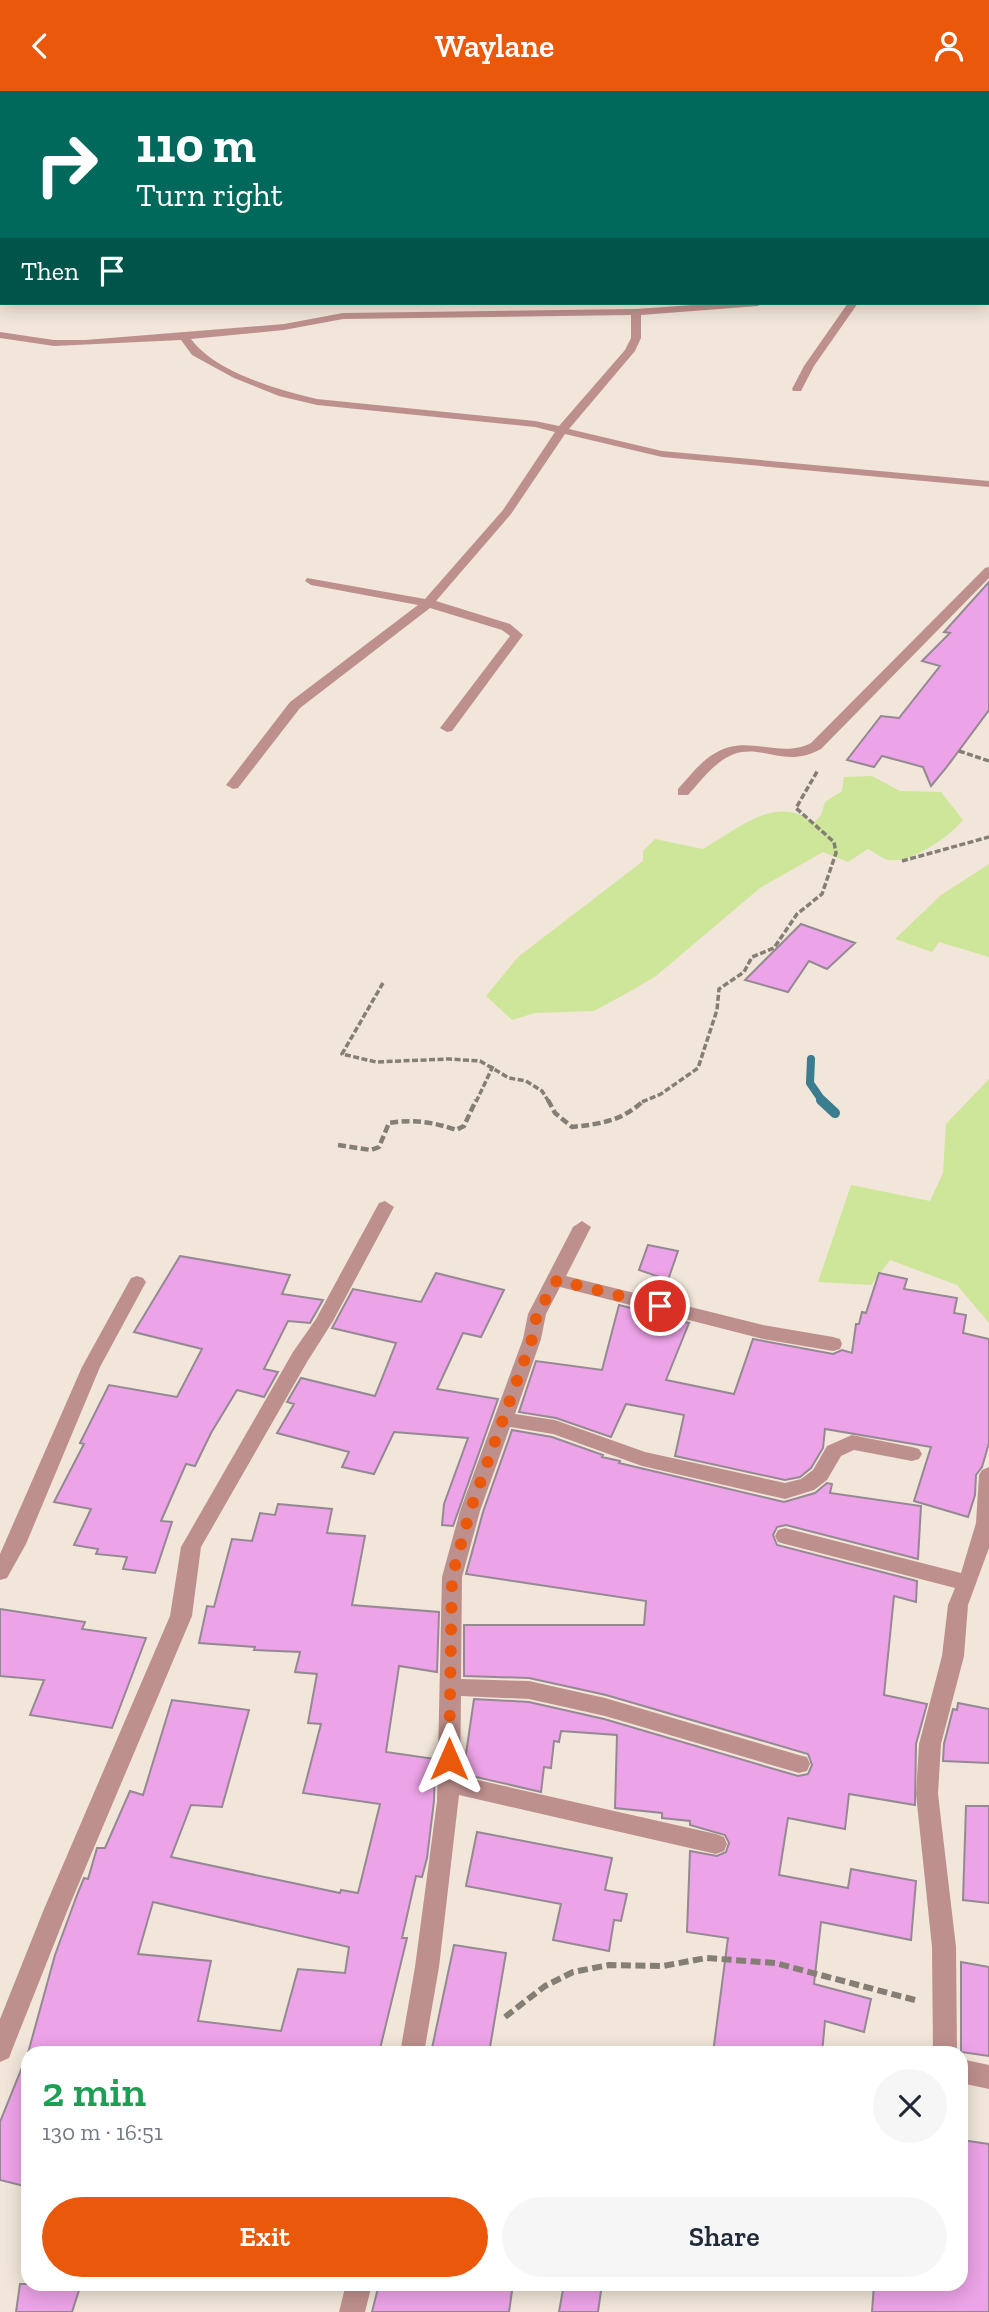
<!DOCTYPE html>
<meta charset="utf-8">
<style>
:root{--surface:#fff;--page:#f6f6f7;--text:#1f2937;--muted:#747a83;--accent:#ea580c}
body{margin:0;font-family:"Zilla Slab",serif;background:var(--page);color:var(--text);height:100vh;display:flex;flex-direction:column;font-size:26px;white-space:nowrap}
*{box-sizing:border-box;margin:0}
p{font-size:23px;color:var(--muted)}
.icon{flex:none;width:38px;height:38px;fill:none;stroke:currentColor;stroke-width:2;stroke-linecap:round;stroke-linejoin:round}
.map{position:relative;flex:1;overflow:hidden}
.drawer{position:absolute;left:21px;top:1955px;width:947px;height:245px;display:flex;flex-direction:column;background:var(--surface);border-radius:21px;box-shadow:0 4px 18px #0003}
.drawer>*{flex:none}
.banner{position:absolute;left:0px;top:0px;width:990px;height:214px;box-shadow:0 4px 18px #0003;background:#00695c;color:#fff;overflow:hidden}
.pin{position:absolute;display:grid;place-items:center;width:60px;height:60px;color:#fff;margin:-30px;border:4px solid #fff;border-radius:50%;box-shadow:0 2px 7px #0007}
.me{position:absolute;width:77px;margin:-38px;rotate:0deg;stroke-linejoin:round;filter:drop-shadow(0 0 5px #0008)}
.turn{display:flex;align-items:center;gap:24px;height:147px;padding:0 21px;font-size:32px}
.turn .icon{width:91px;height:91px;stroke-width:2.5}
.turn b{display:block;font-size:49px;line-height:60px}
.then{display:flex;align-items:center;height:66px;padding:0 21px;background:#0003;gap:14px;font-size:26px}
.round{display:grid;place-items:center;flex:none;width:74px;height:74px;border-radius:37px;background:var(--page)}
.head{display:flex;align-items:center;justify-content:space-between;height:119px;padding:0 21px}
h1{font-size:42px;font-weight:600;line-height:52px;color:#1e9e55}
.cta{display:flex;gap:14px;margin-top:auto;padding:14px 21px}
.cta a{flex:1;height:80px;border-radius:42px;background:var(--accent);color:#fff;font-size:28px;font-weight:600;line-height:80px;text-align:center}
.cta a+a{background:var(--page);color:var(--text)}
header{display:flex;justify-content:space-between;align-items:center;height:91px;padding:0 21px;background:var(--accent);color:#fff;font-size:32px;font-weight:600}
.map>svg:first-child{display:block}
.green{fill:#cee69a}
.lines{fill:none;stroke-linecap:round;stroke-linejoin:round}
.stream-far1{stroke:#397d8e;stroke-width:8}
.stream{stroke:#397d8e;stroke-width:10}
.building{fill:#eda3e7;stroke:#948993;stroke-width:2;fill-rule:evenodd}
.path-far2{stroke:#857e75;stroke-width:3.5;stroke-dasharray:6 2.5;stroke-linecap:butt}
.path-far1{stroke:#857e75;stroke-width:4.5;stroke-dasharray:8 3.5;stroke-linecap:butt}
.path{stroke:#857e75;stroke-width:6;stroke-dasharray:10 4.5;stroke-linecap:butt}
.minor{fill:#be908d;fill-rule:evenodd}
.route{stroke:#ea580c;stroke-width:12;stroke-dasharray:0 21.6}
</style>
<header><svg class="icon" aria-label="back" viewBox="0 0 24 24"><path d="M15 5l-7 7 7 7"/></svg>Waylane<svg class="icon" aria-label="person" viewBox="0 0 24 24"><circle cx="12" cy="8" r="4"/><path d="M4 21q1-7 8-7t8 7"/></svg></header>
<div class="map">
<svg width="989" height="2221" viewBox="0 0 989 2221">
<rect width="100%" height="100%" fill="#f1e6d9"/>
<path class="green" d="M872,685L900,700L941,701L963,729C949,746 912,772 889,769C882,768 874,761 868,758L848,771L823,761L760,797L656,885L629,901L594,920L535,922L512,929L486,905L518,866L643,770V760L655,748L703,758C738,738 776,702 814,732L821,724L825,711L842,700L844,686Z
M989,773V866L939,851L932,861L895,848L941,804Z
M989,988V1232L957,1194L890,1169L871,1194L818,1191L851,1094L930,1110L943,1082L946,1033Z"/>
<g class="lines">
<path class="stream-far1" d="M811,968L810,992L823,1011"/>
<path class="stream" d="M821,1009L835,1022"/>
</g>
<path class="building" d="M989,491V619L946,677L931,695L923,676L882,665L874,676L847,669L881,625L899,627L940,575L922,570L950,542L944,541Z
M801,833L855,852L827,878L809,870L788,901L745,889Z
M648,1154L678,1160L668,1189L639,1179Z
M180,1165L290,1184L282,1203L323,1209L310,1232L288,1230L264,1278L278,1281L264,1306L237,1299L211,1342L195,1375L186,1373L161,1430L172,1431L155,1482L123,1478L127,1466L96,1463L98,1458L74,1454L91,1418L54,1411L84,1353L80,1352L109,1294L177,1306L202,1258L134,1241Z
M436,1182L504,1199L481,1246L463,1242L437,1298L498,1308L453,1435L442,1434L444,1413L468,1347L394,1341L374,1383L342,1376L349,1361L277,1342L294,1313L287,1311L301,1287L375,1305L396,1252L332,1237L353,1198L421,1211Z
M879,1182L907,1188L904,1198L957,1207L954,1222L966,1224L963,1242L989,1248V1352L982,1376L976,1384L975,1404L968,1426L914,1410L931,1356L825,1338L823,1357L811,1377L800,1386L785,1389L675,1365L684,1324L626,1313L611,1346L556,1327L519,1321L536,1270L602,1279L619,1214L689,1232L666,1289L734,1303L753,1248L833,1263L842,1259L852,1262L856,1233H859L862,1221L866,1222Z
M512,1339L552,1346L603,1364L602,1366L620,1370L619,1372L784,1411L815,1402L827,1392L832,1393L830,1402L921,1415L918,1468L786,1434L777,1436L773,1444L777,1454L917,1490L916,1511L894,1505L884,1604L927,1613L916,1653L915,1714L849,1703L845,1738L788,1727L779,1784L848,1797L851,1778L916,1790L911,1849L821,1831L814,1893L871,1908L864,1941L825,1930L822,1962H713L728,1847L687,1841L690,1760L717,1765L726,1761L729,1752L725,1744L690,1734V1730L662,1727V1722L615,1717L617,1644L561,1640L559,1651L554,1650L551,1677L544,1676L541,1701L463,1683L474,1608L529,1611L604,1628L798,1685L808,1683L812,1674L808,1663L606,1604L529,1587L464,1585V1534H644L646,1510L466,1483L483,1421Z
M278,1413L332,1418L327,1442L365,1445L352,1514L439,1521L437,1581L399,1575L386,1661L435,1668L434,1710L427,1767L422,1786L416,1785L402,1847H407L379,1962H28L55,1864L77,1804L84,1787L88,1788L97,1757H105L130,1700L143,1704L172,1609L249,1619L222,1716L191,1714L171,1766L340,1802L341,1799L358,1802L380,1713L303,1702L321,1633L308,1632L317,1583L295,1581L300,1561L254,1559L255,1556L199,1552L207,1515L214,1516L232,1448L252,1450L260,1422L275,1424ZM153,1811L349,1856L345,1882L298,1878L281,1940L198,1930L211,1870L138,1863Z
M0,1518L85,1531L82,1538L146,1547L112,1637L30,1624L44,1589L0,1585Z
M958,1612L989,1618V1672L943,1670L944,1653L953,1618L957,1619Z
M966,1715H989V1812L963,1809Z
M477,1741L612,1767L605,1799L627,1803L621,1830L614,1829L609,1860L553,1849L561,1813L466,1795Z
M454,1854L506,1862L489,1962H431Z
M961,1871L989,1876V1965L961,1961Z
M27,1964L28,1965V2096L0,2089V2031Z
M961,2049L989,2053V2221H872L874,2193H961Z
M20,2193H81L72,2221H16Z
M379,2193H513L509,2221H372Z
M564,2193H602L598,2221H559Z"/>
<g class="lines">
<path class="path-far2" d="M959,660L989,670
M902,770L989,746
M383,892L342,963L376,971L449,968L480,970L509,987L526,990L542,1000L549,1011
M476,1011L493,975
M642,1011L661,1003L698,977L717,919L719,898L744,881L752,866L774,857L797,823L822,803L836,762L834,751L796,717L818,679"/>
<path class="path-far1" d="M548,1009L555,1022L572,1036C600,1033 623,1030 644,1009
M338,1054L371,1059L379,1056L389,1032C413,1028 434,1031 456,1039L464,1035L476,1009"/>
<path class="path" d="M505,1926L545,1895L573,1881L609,1874L663,1875L706,1867L775,1872L915,1909"/>
<path class="minor" d="M2,186V192L0,193V187Z
M721,212H763L758,215L641,224V247L635,260L569,338L662,360L989,390V396L662,366L565,343L511,423L436,510L510,533L523,544L452,640L447,641L440,637L510,545L502,539L430,517L300,617L238,697L233,698L226,694L290,611L418,514L311,494L305,490L307,487L425,508L503,419L555,341L535,336L317,314L279,305L234,287L192,264L181,249L54,255L0,247V241L54,249H85L284,233L343,222L636,218ZM631,224V247L625,259L559,335L535,330L317,308C278,299 215,281 191,248L284,239L343,228Z
M848,212H858L814,275L801,300H793L792,298L804,275Z
M989,476V487L821,658C785,678 764,653 734,663C715,670 701,690 688,704H678V698C690,685 702,668 719,660C750,644 781,668 811,652L985,477Z
M385,1110L394,1116L333,1230L307,1271L201,1456L192,1525L68,1818L12,1959L9,1967L0,1971V1928L44,1818L170,1525L181,1456L293,1261L316,1228L379,1112Z
M582,1130L591,1136L566,1185L763,1234L833,1246L840,1248L842,1253L840,1258L833,1260L763,1248L560,1196L546,1223L541,1248L515,1323L555,1329L645,1361L785,1392L801,1388L813,1379L827,1355L852,1344L912,1356L919,1358L922,1363L919,1368L912,1370L854,1359L841,1365L827,1389L814,1399L785,1408L642,1375L553,1343L510,1336L480,1420L462,1486L461,1588L529,1590L605,1607L799,1664L807,1666L810,1673L807,1680L799,1682L605,1625L529,1608L461,1605L460,1685L716,1743L724,1746L727,1753L724,1760L716,1763L459,1704L439,1876L424,1962H400L415,1876L437,1710L442,1486L460,1420L523,1248L528,1223L573,1136Z
M137,1185L143,1187L146,1191L100,1276L26,1453L7,1487L0,1489V1463L82,1276L131,1187Z
M989,1376V1457L968,1514L964,1565L941,1653L938,1703L956,1856L957,1962H933L932,1856L916,1703L919,1653L942,1565L948,1514L955,1497L785,1453L778,1451L775,1445L778,1439L785,1437L961,1482L976,1432L979,1384L982,1379Z
M961,1968L989,1974V1998L961,1992Z
M346,2193H372L365,2221H339Z"/>
</g>
<g class="lines">
<path class="route" d="M449,1668L452,1486L470,1420L532,1248L537,1223L557,1189L660,1215"/>
</g>
</svg>
<div class="pin" style="left:660px;top:1215px;background:#d93025"><svg class="icon" aria-label="arrive" viewBox="0 0 24 24"><path d="M6 21V4h12l-3 4 3 4H6"/></svg></div>
<svg class="me" style="left:449px;top:1668px" viewBox="-20 -20 40 40"><path d="M0-17L14 15 0 8-14 15z" fill="#ea580c" stroke="#fff" stroke-width="4"/></svg>
<div class="banner">
<div class="turn"><svg class="icon" aria-label="right" viewBox="0 0 24 24"><path d="M7 20v-9h11M14 6l5 5-5 5"/></svg><div><b>110 m</b>Turn right</div></div>
<div class="then">Then<svg class="icon" aria-label="arrive" viewBox="0 0 24 24"><path d="M6 21V4h12l-3 4 3 4H6"/></svg></div>
</div>
<section class="drawer">
<div class="head"><div><h1>2 min</h1><p>130 m · 16:51</p></div><a class="round"><svg class="icon" aria-label="close" viewBox="0 0 24 24"><path d="M6 6l12 12M18 6L6 18"/></svg></a></div>
<div class="cta"><a>Exit</a><a>Share</a></div>
</section>
</div>
